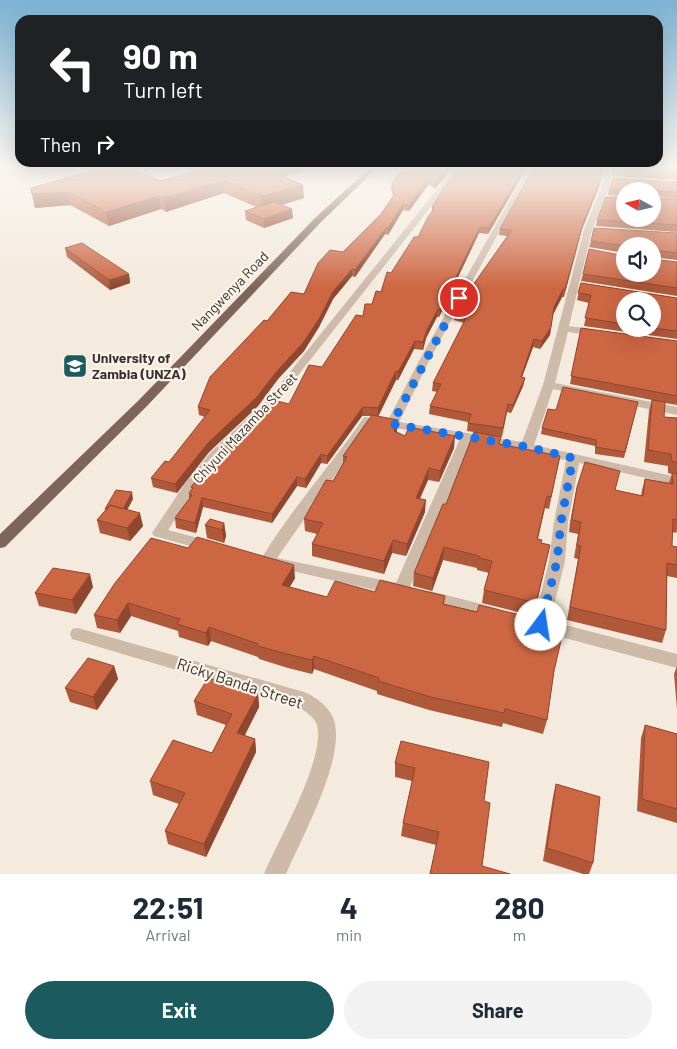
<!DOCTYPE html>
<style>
:root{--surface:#fff;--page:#f2f2f3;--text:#1f2937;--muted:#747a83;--accent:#1b5a5f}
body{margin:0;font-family:Barlow,sans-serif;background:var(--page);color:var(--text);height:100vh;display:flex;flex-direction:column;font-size:19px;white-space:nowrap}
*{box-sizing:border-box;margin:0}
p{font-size:16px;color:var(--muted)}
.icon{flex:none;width:28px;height:28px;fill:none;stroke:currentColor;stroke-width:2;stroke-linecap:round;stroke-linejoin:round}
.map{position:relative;height:874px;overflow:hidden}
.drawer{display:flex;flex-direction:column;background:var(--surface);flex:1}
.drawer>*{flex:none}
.hud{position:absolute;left:15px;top:15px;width:648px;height:152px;border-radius:15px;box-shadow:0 5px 20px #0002;background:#202124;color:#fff;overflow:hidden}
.needle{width:32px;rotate:278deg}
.fabs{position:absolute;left:616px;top:182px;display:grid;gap:10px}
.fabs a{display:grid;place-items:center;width:45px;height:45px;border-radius:50%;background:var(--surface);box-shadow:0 5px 20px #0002;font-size:25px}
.pin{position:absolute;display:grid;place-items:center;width:42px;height:42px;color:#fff;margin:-21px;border:2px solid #fff;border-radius:50%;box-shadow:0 1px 5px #0007}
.me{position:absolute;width:55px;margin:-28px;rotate:14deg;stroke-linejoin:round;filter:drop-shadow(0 0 4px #0008)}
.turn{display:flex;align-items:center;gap:18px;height:105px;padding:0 25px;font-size:22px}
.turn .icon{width:65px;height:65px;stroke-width:2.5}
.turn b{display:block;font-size:35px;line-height:42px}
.then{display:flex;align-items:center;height:48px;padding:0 25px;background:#0003;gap:10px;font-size:19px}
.eta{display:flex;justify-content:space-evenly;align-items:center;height:85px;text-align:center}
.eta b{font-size:30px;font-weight:700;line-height:35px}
.button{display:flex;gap:10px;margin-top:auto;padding:10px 25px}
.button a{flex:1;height:58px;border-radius:30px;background:var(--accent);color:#fff;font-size:20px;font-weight:700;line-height:58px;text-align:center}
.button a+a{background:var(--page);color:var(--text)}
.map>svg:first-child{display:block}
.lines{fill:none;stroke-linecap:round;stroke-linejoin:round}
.minor{fill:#cdbaa9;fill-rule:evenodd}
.major{fill:#7d6659;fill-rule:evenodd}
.wall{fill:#b0583a;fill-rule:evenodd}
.shaded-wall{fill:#90472f}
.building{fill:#cd6643;stroke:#90472f}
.route{stroke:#1a73e8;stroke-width:9;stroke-dasharray:0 16.2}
.labels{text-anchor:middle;stroke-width:4.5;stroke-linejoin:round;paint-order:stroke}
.street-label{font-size:14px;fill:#3a2f29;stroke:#fbf4eb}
.poi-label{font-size:14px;font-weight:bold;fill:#3a2f29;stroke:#fbf4eb;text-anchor:start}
.near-street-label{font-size:16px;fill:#3a2f29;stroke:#fbf4eb}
</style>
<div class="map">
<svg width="677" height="874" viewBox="0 0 677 874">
<rect width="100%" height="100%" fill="#f4eade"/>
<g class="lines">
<path class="minor" d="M456,166H463L277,402L220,459L194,491L168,530L213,542L215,546L213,550L208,551L154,536L152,533L184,485L210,453L269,398Z
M529,166H535L430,359L399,422L522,442L543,385L584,230L601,188L606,166H612L609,188L592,230L569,326L597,330L602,333L597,336L568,332L555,383L677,407V415L553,389L534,445L677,477V485L579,463L568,522L565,561L550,621L677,654V668L520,626L514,624L512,620L514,616L520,614L535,618L549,561L554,522L566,460L472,441L407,594L401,596L279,568L273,565H263L260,561C290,510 331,466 364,417L388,420L420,359ZM371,424L460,439L396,583L277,558Z
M430,591L493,607L499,609L501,613L499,617L493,619L424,601L422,597L424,593Z
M78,628L304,692C317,697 333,710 335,724C343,763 302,837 286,874H264C278,840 326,759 317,725C315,717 304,711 298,706L72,639L70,634L72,629Z"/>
<path class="major" d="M372,166H379L321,222L147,406L5,547L0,548V534L139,400L315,218Z"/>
</g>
<path class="wall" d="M194,166H303V171L284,176L304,198L282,205L293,218L264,228L246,220L245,211L256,207L224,193L166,212L161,209L109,226L70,205L35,208L31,188L161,181L203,169Z
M454,166L435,189L429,184L409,211L403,210L388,235L385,234L355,277L352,276L333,299L319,327L304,351L278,379L258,406L209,452L177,493L153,487L151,478L169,462L205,417L199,415L198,407L267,321L304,294L343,252L381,214L393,196L391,188L392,182L405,173Z
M528,166L488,234L479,233L439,317H437L426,338L423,350L414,349L398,380H396L378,416L397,431V432L405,436L454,448L439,482L428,480L420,498L425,512L406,556L392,553L384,574L312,556V544L317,534L305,531L304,519L333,481L343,464V456L371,416H362L327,464L321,463L306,488L297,486L272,523L203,507L196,533L176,528L175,518L189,499V493L192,489L191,487L289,404L322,367L372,304L381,292L391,273L418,237L432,212V207Z
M535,166H605L599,187L582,229L564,297H562L553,314L550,335L540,349L533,347L522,377L525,378L523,386L511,413L507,412L502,437L498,436L500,444L560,456L549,509L545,508L538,539L541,543L550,545L534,616L482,603L484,590L489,573L477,570V568L443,560L432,591L413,586L414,573L446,504L474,432L467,431L468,422L429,414L430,406L437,392L432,391L433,383L464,323L454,320V312L507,236L499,235L500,229Z
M613,166H677V180L612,176Z
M677,182V198L652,197V191H625V196L608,195L609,189Z
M677,199V232L596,226L597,220Z
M677,233V260L652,257V246H625V253L589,247L591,241Z
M65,248L129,274L130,283L110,290L67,257Z
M677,262V296L581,281L583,274Z
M581,283L677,298V339L584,326L589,303L577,300ZM625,301H652V329H625Z
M581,328L677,341V405L665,403L664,417L677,418V531L676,533L672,532V546L677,547V578L667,576L666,630L662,643L567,620L578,559L574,558L578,534L569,532L570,522L577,487L615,490L641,496L642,490L645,479L669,483L672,474L668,473V466L644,462L649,411L652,400L570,384Z
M638,402L624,458L595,454V446L541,434L542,428L556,410Z
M133,499L127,510L143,526L130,541L100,533L97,520L106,510L105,509Z
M224,523L226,536L224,543L207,538L205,525Z
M295,578L290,587L327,597L375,592L445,596L444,604L536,625L554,671L547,720L543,734L503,723L502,727L429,710L377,694V691L314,669L312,674L288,668L259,659L258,657L211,641L208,646L179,637L178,631L131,616L120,633L97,628L94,615L115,583Z
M93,587L76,614L39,606L35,593Z
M114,666L118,679L97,710L70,702L65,688Z
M677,666V709L674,674Z
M258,694L259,707L244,735L255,739L256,752L206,857L168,844L165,831L179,804L153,795L150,781L212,753L226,725L197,715L194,701Z
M645,725L677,734V823L637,811L641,738Z
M489,762L430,874L436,845L401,836L403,823L412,781L395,777V763Z
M556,784L593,863L589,874H583L543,861L553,797Z"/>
<path class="shaded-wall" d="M272,166H303V171L266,181L265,168Z
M449,166H454L435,189L436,182Z
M525,166H528L488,234L489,228Z
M605,166L599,187L582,229L564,297L583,223Z
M429,178V184L409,211V205Z
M223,180L224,193L166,212L165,198Z
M303,185L304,198L263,210L262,196Z
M68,192L70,205L35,208L32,194Z
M159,196L161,209L109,226L106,212Z
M403,204V210L388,235V228Z
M292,209L293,218L264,228V219Z
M480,227L479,233L439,317L440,310Z
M386,228L385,234L355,277V270Z
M352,269V276L333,299L319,327L304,351L278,379L258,406L209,452L177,493L175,484L208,443Z
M129,274L130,283L110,290L109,280Z
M563,289L562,297L553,315L554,307Z
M438,309L437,317L426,338L423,350V342L427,330Z
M551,327L550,335L540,349L542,341Z
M534,339L533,347L519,385L521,377Z
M415,341L414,349L398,380V372Z
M396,371V380L378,417V408Z
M525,378L523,386L511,413L513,405Z
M363,407L362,416L327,464V456Z
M398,420L397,431L393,443L394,431Z
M455,436L454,448L439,482L440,471Z
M321,454V463L306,488L305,479Z
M429,468L428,480L415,510L416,498Z
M297,477V486L272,523V514Z
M132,492L133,499L123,517L122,510Z
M202,498L203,507L196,533L195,523Z
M426,500L425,512L406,556L407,544Z
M140,513L143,526L130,541L127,528Z
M224,523L226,536L224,543L222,530Z
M393,540L392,553L384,574V561Z
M444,547L443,560L432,591L433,578Z
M294,565L295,578L283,598L282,585Z
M90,574L93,587L76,614L72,600Z
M128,603L131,616L120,633L117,620Z
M209,627L211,641L208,646L206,633Z
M314,656V669L312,674V660Z
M114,666L118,679L97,710L93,697Z
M258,694L259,707L239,747L237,733Z
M255,739L256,752L206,857L204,844Z"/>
<path class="building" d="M122,166L161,181L212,166H272L265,168L303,185L262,196L223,180L165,198L159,196L106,212L68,192L32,194L31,188L84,173Z
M411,166H449L436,182L429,178L409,205L403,204L388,228H386L355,270L352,269L333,292L319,319L303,343L277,371L257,397L208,443L175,484L151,478L165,461L169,462L210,410L198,407L210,377L264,320L267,321L291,292L304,294L318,263L330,250L343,252L381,214L394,195L392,182L401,172L405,173Z
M461,166H525L489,228L480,227L440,310L438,309L427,330L423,342L415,341L398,372L396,371L378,408L363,407L327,456L321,454L305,479L297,477L272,514L202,498L195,523L175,518L192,495L189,493L193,488L191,487L220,451L273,400L289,404L309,365L322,367L356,315L363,316L365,304H372L376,291L381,292L387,272L391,273L414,237H418L428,217L435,207H432L444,188Z
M535,166H605L600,181L583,223L565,290L563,289L554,307L551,327L542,341L534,339L521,377L525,378L513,405L508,404L503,428L468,423L471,414L430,406L441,384L433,383L467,316L454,312L512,230L500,229Z
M614,166H677V174L613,170Z
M613,178L677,182V192L654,191L652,192L627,191L626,190L609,189Z
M606,197H625V219H652V198L677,199V225L597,220Z
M274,202L292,209L264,219L245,211Z
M594,228L677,233V253L654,250L652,251V246H627L591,241Z
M82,243L129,274L109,280L65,248Z
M589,249L625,256V274H652V259L677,262V288L583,274Z
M581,283L677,298V331L652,328V301H625V324L585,318L591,295L578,293Z
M581,328L677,341V396L571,376Z
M563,387L638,402L625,452L596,447V440L542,428L548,409L556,410Z
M652,400L665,402L664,417L677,418V463L672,461L671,454L648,450Z
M372,415L398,420L394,431L405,436L409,427L455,436L440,471L429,468L416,498L426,500L407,544L393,540L384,561L312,544L323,523L304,519L326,480L333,481L347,457L343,456Z
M474,432L501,437L499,444L560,456L551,497L547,496L537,539L542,540L541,543L550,545L536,603L484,590L492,561L479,558V556L444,547L433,578L414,573L443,504H446Z
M585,462L620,471L615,490L643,496L645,479L673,484L672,473L677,474V520L673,519L672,546L677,547V565L667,563L666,630L570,607L581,546L577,545L581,522L572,520L573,510L577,487Z
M116,490L132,492L123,509L110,505L107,509H105Z
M110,505L140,513L127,528L97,520Z
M210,519L224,523L222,530L205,525Z
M197,537L294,565L282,585L327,597L335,581L375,592L380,580L445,596L443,604L477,612L479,605L537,619L536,625L563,632L554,671L547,720L505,709L504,713L431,697L378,681L379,678L314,656L312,660L287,654L258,646V644L209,627L206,633L177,624L180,619L128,603L117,620L94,615L115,583L151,538L188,548Z
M53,568L90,574L72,600L35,593Z
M88,658L114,666L93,697L65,688Z
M208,678L258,694L237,733L255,739L204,844L165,831L185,793L150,781L173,740L212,753L232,714L194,701Z
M645,725L677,734V809L642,799Z
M401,741L489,762L484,801L490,803L482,866L510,874H430L439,832L403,823L415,768L395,763Z
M556,784L600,797L593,863L547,848Z"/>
<linearGradient id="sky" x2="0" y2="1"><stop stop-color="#7cb2d3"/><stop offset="0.58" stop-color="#faf6f0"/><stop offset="1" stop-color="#faf6f0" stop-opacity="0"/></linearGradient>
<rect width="677" height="288" fill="url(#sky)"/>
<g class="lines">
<path class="route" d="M459,298L392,424L527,447L573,458L561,522L557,561L541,625"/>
</g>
<defs>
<symbol id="university-square" viewBox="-11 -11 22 22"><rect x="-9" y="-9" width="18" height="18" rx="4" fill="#1b5a5f" stroke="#fbf4eb"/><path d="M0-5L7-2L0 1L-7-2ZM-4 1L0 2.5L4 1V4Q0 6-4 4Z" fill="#fff"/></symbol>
</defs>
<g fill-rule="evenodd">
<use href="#university-square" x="61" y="352" width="28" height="28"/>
</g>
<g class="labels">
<g class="street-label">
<text transform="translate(230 291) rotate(-46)" y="5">Nangwenya Road</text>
<text transform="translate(245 428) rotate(-47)" y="5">Chiyuni Mazamba Street</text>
</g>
<g class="poi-label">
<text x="92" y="363">University of<tspan x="92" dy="16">Zambia (UNZA)</tspan></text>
</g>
<g class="near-street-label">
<text transform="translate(240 683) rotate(18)" y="6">Ricky Banda Street</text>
</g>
</g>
</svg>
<div class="fabs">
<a><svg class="needle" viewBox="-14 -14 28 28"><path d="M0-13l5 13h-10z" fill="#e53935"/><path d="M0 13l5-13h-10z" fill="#747a83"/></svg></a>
<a><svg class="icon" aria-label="sound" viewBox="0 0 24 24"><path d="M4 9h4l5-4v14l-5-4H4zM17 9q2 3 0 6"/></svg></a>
<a><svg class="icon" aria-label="search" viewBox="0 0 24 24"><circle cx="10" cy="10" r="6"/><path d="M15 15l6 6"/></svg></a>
</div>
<div class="pin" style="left:459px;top:298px;background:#d93025"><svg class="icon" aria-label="arrive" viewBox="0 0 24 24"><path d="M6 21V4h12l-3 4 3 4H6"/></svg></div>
<svg class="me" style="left:541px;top:625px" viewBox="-20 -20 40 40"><circle r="19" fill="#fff"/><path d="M0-13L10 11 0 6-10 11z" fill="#1a73e8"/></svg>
<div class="hud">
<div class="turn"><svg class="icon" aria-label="left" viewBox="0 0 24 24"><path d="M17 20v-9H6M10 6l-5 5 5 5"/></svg><div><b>90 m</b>Turn left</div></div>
<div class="then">Then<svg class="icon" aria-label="right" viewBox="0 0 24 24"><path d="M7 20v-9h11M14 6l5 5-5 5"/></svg></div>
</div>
</div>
<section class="drawer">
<div class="eta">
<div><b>22:51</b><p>Arrival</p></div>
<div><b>4</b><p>min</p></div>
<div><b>280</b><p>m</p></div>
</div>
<div class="button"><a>Exit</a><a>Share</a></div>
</section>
